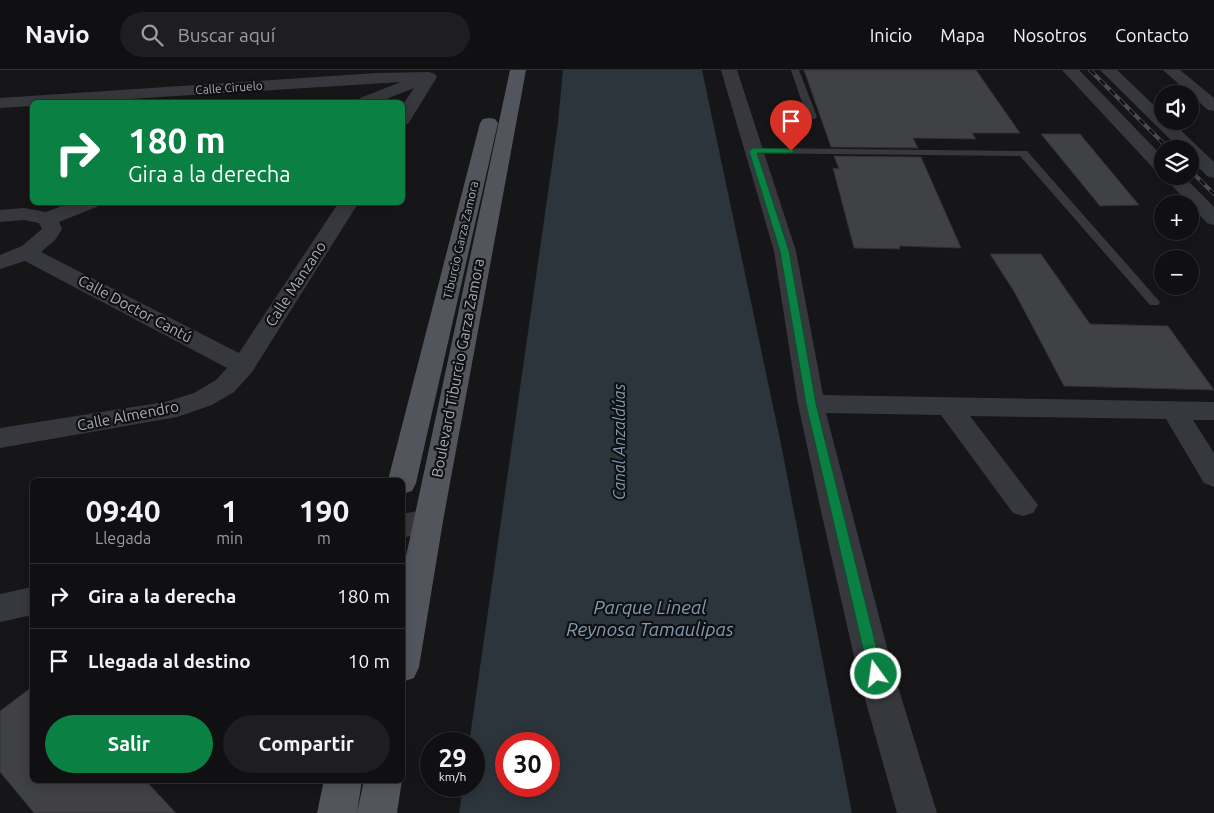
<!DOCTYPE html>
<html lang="es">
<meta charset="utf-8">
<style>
:root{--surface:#101012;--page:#1e1e20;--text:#f1f3f6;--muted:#9c9d9f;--line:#303032;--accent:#0b8043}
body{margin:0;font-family:Ubuntu,sans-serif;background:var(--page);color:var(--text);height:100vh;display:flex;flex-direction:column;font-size:19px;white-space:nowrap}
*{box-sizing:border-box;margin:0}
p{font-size:16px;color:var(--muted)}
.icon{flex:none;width:28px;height:28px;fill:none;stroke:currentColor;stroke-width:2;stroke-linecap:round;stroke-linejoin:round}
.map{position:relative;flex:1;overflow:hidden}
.side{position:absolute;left:30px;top:408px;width:375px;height:305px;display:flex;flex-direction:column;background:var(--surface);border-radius:8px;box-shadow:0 2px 12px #0003,0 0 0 1px var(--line)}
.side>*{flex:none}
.hud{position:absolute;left:30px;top:30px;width:375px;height:105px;border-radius:8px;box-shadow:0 2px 12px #0003,0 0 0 1px var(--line);background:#0b8043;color:#fff;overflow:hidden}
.buttons{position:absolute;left:1154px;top:15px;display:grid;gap:10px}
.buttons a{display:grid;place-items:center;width:45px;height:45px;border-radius:50%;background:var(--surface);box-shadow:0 2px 12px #0003,0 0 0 1px var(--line);font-size:25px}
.speed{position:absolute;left:420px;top:662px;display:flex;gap:10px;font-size:25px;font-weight:700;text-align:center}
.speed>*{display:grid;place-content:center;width:65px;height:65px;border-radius:50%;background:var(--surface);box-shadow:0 2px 12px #0003,0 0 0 1px var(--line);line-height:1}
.speed small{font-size:12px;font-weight:400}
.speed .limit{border:8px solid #d22;background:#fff;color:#111}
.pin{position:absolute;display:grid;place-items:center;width:42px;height:42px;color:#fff;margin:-51px -21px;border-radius:50% 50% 50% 0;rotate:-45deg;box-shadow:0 0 5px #0007}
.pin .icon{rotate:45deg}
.me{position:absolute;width:55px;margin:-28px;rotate:346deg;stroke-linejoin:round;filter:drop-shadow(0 0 4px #0008)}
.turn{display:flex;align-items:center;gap:18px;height:105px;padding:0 15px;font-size:22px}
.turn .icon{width:65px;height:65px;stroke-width:2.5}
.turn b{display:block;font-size:35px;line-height:42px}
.eta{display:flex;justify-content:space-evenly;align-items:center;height:85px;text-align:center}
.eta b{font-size:30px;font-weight:700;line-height:35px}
.button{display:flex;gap:10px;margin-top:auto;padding:10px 15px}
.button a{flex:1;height:58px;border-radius:30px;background:var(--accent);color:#fff;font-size:20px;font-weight:700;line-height:58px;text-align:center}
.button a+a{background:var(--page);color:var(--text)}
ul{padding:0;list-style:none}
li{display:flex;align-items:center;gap:15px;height:65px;padding:0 15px;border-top:1px solid var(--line)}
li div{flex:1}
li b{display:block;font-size:19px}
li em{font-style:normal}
header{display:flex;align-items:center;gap:30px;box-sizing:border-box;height:70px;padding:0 25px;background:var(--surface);border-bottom:1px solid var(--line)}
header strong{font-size:24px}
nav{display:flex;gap:28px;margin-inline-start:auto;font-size:18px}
.search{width:350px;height:45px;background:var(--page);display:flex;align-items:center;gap:12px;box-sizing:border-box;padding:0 18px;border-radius:28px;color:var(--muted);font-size:19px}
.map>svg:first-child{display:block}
.water{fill:#2c353c;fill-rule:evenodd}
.building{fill:#404145;stroke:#303034}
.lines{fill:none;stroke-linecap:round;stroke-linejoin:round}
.service{fill:#37383d;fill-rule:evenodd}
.minor{fill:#37383d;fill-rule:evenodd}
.tertiary{fill:#37383d;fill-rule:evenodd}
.primary{fill:#53555c;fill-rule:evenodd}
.rail-casing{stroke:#4a4c52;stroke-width:4}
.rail{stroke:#111113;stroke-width:2.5;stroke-dasharray:7;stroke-linecap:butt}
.route{fill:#0b8043;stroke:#07532c}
.labels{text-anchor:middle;stroke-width:4.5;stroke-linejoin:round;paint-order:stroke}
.far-street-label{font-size:12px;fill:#a8adb8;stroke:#111113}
.street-label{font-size:15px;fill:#a8adb8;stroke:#111113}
.water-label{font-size:16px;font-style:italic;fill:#7f9bb3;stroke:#111113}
.near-water-label{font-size:19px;font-style:italic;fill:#7f9bb3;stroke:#111113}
</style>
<header>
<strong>Navio</strong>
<div class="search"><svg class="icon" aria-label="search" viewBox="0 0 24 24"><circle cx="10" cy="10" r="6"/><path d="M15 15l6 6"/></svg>Buscar aquí</div>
<nav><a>Inicio</a><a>Mapa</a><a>Nosotros</a><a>Contacto</a></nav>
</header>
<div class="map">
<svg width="1214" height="743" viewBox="0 0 1214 743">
<rect width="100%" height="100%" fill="#161618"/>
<path class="water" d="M563,0H702L781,374L852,743H459L463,716H474V674H469L558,53ZM506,674H549V716H506Z"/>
<path class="building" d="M804,0H976L1020,63H972L976,69L913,68L918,78L831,77Z
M1041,64H1080L1139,135L1100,136Z
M834,86L921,87L961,178L899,176L900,179L854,178L833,98L839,99Z
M990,184H1041L1090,254L1168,256L1214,320L1064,316L1015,223Z
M32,617V710H145L176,743H34L0,702V641Z"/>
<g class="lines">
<path class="service" d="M791,0H799L817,47L815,49H809L807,47Z
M753,78L1027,81L1160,232L1158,235H1150L1020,86L750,83V79Z"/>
<path class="minor" d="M721,0H737L796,181L823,325L1214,332V350H1193L1214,383V417L1204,413L1166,349L970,346L1038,435L1033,443L1023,446L1013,443L941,345L826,343L894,604L937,743H897L858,604L821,441L798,334L774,181Z
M1163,0H1180L1214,28V41L1208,40Z
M429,2L435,4L437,7L408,54L402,55V36L414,18L379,32H358L360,28L401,12L82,32H32V36L0,38V28L377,3Z
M72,132H102L99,136L59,152L62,159L55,170L41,182L239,283L339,132H359L252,302L234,322L212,335L177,347L0,378V358L165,332L194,323L216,310L227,298L25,191L0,199V185L22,176L42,159L39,153L24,150L0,152V140L24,138L46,142Z
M428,439L439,443L443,451L439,459L402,468V444Z
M32,517V545L0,552V524Z"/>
<path class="tertiary" d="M1062,0H1079L1162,86V101L1155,100Z
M1100,0H1117L1162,43V51H1171L1214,92V108L1207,106L1190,89V79H1180Z
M1163,106H1183L1214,137V155L1207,153Z"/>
<path class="primary" d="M510,0H526L443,451L419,597L414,608L402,612V505Z
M489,48L495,49L498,53L416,413L412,421L402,424V410H388L480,53L483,49Z
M324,710H362L357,743H317Z
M364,710H402L397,743H357Z"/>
<defs>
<path id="rail" d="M1090,0L1169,79
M1190,100L1214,124"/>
</defs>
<use href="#rail" class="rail-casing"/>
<use href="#rail" class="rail"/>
</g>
<path class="route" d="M753,78L791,79L795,81L791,83H757L789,181L816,334L883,604L881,609L876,611L871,609L869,604L806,334L780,181L749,81Z"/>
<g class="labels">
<g class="far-street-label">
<text transform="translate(229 18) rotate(-4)" y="4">Calle Ciruelo</text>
<text transform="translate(461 170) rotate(-77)" y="4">Tiburcio Garza Zamora</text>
</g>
<g class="street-label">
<text transform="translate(296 214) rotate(-57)" y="5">Calle Manzano</text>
<text transform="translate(135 239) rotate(28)" y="5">Calle Doctor Cantú</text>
<text transform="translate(458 298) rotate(-79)" y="5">Boulevard Tiburcio Garza Zamora</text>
<text transform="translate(128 346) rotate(-11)" y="5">Calle Almendro</text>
</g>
<g class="water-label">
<text transform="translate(619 372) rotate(-90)" y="6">Canal Anzaldúas</text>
</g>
<g class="near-water-label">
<text x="650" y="544">Parque Lineal<tspan x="650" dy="22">Reynosa Tamaulipas</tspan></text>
</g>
</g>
</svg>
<div class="buttons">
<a><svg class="icon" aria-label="sound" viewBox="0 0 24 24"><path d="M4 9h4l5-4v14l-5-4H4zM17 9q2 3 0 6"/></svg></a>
<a><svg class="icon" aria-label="layers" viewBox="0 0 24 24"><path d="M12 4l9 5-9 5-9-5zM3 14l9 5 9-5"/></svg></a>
<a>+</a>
<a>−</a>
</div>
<div class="speed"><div>29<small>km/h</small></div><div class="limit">30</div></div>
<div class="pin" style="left:791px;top:81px;background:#d93025"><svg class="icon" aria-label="arrive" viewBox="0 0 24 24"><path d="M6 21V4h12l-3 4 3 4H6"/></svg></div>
<svg class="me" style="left:876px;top:604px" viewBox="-20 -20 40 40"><circle r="17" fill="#0b8043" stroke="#fff" stroke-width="3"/><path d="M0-11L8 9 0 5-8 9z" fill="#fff"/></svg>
<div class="hud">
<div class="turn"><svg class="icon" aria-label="right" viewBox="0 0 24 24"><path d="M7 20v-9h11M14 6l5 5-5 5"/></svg><div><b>180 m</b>Gira a la derecha</div></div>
</div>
<section class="side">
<div class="eta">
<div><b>09:40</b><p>Llegada</p></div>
<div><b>1</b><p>min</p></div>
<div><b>190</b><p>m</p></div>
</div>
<ul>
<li><svg class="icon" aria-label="right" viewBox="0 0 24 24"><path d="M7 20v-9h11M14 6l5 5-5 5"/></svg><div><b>Gira a la derecha</b></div><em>180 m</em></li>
<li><svg class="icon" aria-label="arrive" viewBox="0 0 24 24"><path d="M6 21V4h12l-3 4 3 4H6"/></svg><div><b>Llegada al destino</b></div><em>10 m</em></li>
</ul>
<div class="button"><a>Salir</a><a>Compartir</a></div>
</section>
</div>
